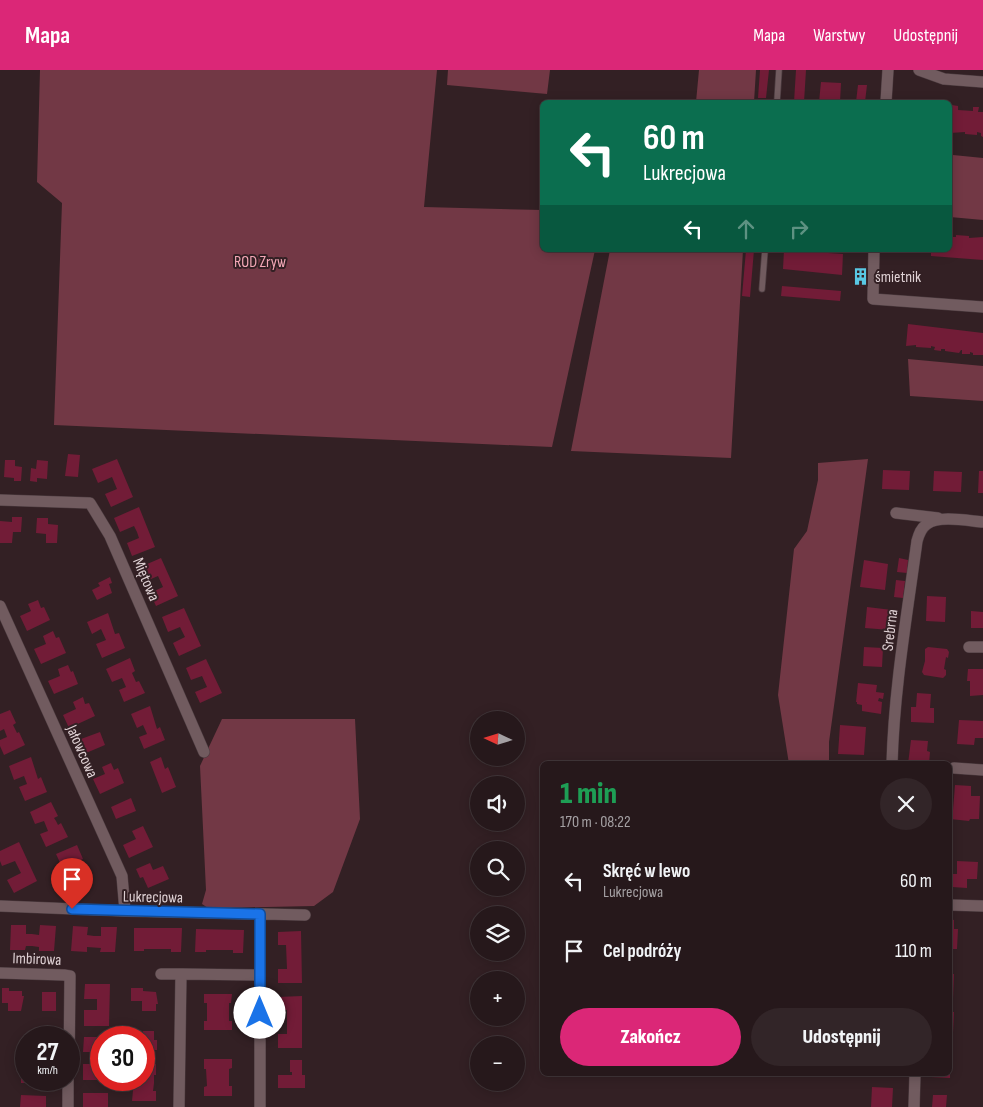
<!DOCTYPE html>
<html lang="pl">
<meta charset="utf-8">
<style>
:root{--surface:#26181b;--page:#322528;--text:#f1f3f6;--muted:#a4a0a3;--line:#42373a;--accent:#db2777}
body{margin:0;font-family:"Sofia Sans Condensed",sans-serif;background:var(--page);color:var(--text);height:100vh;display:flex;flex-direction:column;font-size:19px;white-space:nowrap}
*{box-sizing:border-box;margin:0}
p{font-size:16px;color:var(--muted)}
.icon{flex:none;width:28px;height:28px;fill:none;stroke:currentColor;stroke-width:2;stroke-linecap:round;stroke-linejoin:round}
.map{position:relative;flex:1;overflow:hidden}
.drawer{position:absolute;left:540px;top:691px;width:412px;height:315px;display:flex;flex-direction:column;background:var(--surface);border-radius:8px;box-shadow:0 2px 12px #0003,0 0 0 1px var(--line)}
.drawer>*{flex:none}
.hud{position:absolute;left:540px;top:30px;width:412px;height:152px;border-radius:8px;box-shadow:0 2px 12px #0003,0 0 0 1px var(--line);background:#0b6e4f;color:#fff;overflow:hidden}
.needle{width:32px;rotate:274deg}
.buttons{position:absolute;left:470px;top:641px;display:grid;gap:10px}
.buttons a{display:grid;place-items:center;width:55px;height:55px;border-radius:50%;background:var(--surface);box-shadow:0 2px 12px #0003,0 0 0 1px var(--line);font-size:25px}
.speed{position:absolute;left:15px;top:956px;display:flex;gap:10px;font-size:25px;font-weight:700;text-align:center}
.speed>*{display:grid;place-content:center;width:65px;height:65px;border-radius:50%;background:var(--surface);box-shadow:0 2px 12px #0003,0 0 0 1px var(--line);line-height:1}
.speed small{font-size:12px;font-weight:400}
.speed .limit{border:8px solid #d22;background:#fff;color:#111}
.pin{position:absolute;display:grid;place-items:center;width:42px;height:42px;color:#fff;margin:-51px -21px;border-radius:50% 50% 50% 0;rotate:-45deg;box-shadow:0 0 5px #0007}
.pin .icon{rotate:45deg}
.me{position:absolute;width:55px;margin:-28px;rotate:0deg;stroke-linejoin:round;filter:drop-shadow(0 0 4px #0008)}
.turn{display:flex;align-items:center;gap:18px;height:105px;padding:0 20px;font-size:22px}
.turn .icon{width:65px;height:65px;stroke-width:2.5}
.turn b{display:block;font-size:35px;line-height:42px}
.lanes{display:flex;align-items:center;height:48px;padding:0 20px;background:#0003;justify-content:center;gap:25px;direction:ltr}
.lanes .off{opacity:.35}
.round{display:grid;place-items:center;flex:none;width:52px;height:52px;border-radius:26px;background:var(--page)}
.headline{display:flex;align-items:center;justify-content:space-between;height:85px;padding:0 20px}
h1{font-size:30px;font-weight:800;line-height:38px;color:#1e9e55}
.cta{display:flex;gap:10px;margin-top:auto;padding:10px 20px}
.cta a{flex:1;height:58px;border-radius:30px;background:var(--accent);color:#fff;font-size:20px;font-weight:800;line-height:58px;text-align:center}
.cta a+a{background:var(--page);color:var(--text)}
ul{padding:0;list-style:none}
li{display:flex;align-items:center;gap:15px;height:70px;padding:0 20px}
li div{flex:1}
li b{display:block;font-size:19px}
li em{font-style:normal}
header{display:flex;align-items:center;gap:30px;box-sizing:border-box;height:70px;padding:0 25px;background:var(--accent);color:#fff}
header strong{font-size:24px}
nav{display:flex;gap:28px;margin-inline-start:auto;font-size:18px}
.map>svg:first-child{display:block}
.green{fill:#723845}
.building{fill:#721c37}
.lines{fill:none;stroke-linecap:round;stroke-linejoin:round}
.lane-casing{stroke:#4d3d41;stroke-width:7}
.street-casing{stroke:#4d3d41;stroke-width:12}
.lane{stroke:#715b5f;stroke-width:5.5}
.street{stroke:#715b5f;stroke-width:11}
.route-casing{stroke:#114b97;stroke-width:12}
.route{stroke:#1a73e8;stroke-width:9}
.labels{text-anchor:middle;stroke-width:4;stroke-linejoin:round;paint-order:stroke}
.park-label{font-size:16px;fill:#f4a8b7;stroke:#332024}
.poi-label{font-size:16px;fill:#dfd1d4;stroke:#332024;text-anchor:start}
.street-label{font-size:16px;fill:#dfd1d4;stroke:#332024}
</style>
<header>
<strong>Mapa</strong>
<nav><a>Mapa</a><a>Warstwy</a><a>Udostępnij</a></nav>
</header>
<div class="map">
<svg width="983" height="1037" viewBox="0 0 983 1037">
<rect width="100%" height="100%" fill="#332024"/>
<path class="green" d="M40,0H437L424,137L542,140V180H595L552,377L54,355L62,133L37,112Z
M448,0H550L547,24L447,15Z
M699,0H756L754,32H696Z
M953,85L983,88V150L950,147V115Z
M610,180H743L731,388L571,381Z
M908,289L983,296V331L910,326Z
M868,389L829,672V694H789L778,625L794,479L807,461L818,410V393Z
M222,649H355L360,749L333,822L314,836L208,838L202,834L206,820L200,696Z"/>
<path class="building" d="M760,0H769L766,28H758Z
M796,0H806L804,32H794Z
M821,12L841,13L840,32H819Z
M858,15H867L865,32H856Z
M952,35L958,36V40L973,41V37H979L978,42H983V67L981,66V63L977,62V65L965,64V62L950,63V39L952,40Z
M956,165L969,166V168L983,167V190L931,186V180H950V167H956Z
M746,180H754L750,227L742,226Z
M784,180L843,184L842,205L783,199Z
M859,196L865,197L863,217L857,216Z
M782,216L841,221L840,231L781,226Z
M908,254L983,263V285H973V283L970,282V284H962V280H961L959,283L945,281V279H941V281L934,280L935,277L931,276V278L916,277V275L906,276Z
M68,384L80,385L78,407L65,406Z
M117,389L133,427L111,437L105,424L117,419L112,407L98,413L92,399Z
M5,390H15V396L22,397L21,411H14V408L4,407Z
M37,390L48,391L47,409L37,408V412L30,411L31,398L36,399Z
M883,400L910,401L909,420L882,419Z
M934,401L962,402L961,422L933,421Z
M979,401H983V423H978Z
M139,437L155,477L132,486L127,473L139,468L137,462L134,456L120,462L114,448Z
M12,447H22L21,462H13L12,473H0V451L12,452Z
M37,448H48V454L58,455L57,473H46V464L36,463Z
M161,488L178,526L156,536L150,523L163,517L158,506L144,512L138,498Z
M899,488L908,490L907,503L897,502Z
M864,490L888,494L885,520L860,517Z
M110,507L112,513L109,514L112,523L97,530L92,520L100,516L98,513Z
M896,510L905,511L903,528L894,527Z
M927,526L946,527L945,552L926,551Z
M38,530L41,538L44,537L50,550L27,561L20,546L31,541L28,534Z
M867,537L892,540L890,560L865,558Z
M184,538L201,576L179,586L173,573L185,567L180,557L168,562L162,547Z
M971,541L983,542V558H971Z
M108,543L115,564L119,563L125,578L102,588L96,574L106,570L101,559L92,564L87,552Z
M53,561L56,568L59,567L66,583L41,594L34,579L46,574L43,566Z
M864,577L883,578L882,597L863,596Z
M928,577L947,579L949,582L948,588L946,587L944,599L946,600V605L943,608L924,605L922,602L925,591V579Z
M130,588L135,601L132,603L136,612L139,611L145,623L124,632L119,620L126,617L122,608L112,612L106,599Z
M206,589L222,623L200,633L195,622L207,617L202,606L191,610L186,598Z
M68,595L71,602L73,601L78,614L54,624L48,611L60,606L58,599Z
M968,599H983V625L970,626V611H967Z
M858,613L877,615L876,622L884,623L883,629L879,628L878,631L882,632L881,644L862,641V635L857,634V632H856Z
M917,623L931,624L930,638H934V653L911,652V637H916Z
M83,627L85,634L89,633L95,646L69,658L63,645L76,639L73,632Z
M150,636L157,659L160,657L165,670L144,679L139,667L147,664L143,655L137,658L131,644Z
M10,640L16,653L13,655L17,663L19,662L25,675L4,685L0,676V670L7,667L4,659L0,661V644Z
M959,650L983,651V668H975L974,675L957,674Z
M840,655L866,657L864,685L838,684Z
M100,662L105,675L86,683L81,669Z
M911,670L928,671L927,681L930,682L929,694H908Z
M31,687L38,709L41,707L47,722L25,731L19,717L27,714L24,706L14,710L9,696Z
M161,687L165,699L168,697L176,717L162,723L150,692Z
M111,693L114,700L118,698L124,713L100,724L93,709L105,704L102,697Z
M955,715L971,716V726H980L979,749H970L969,751L950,749V740H953Z
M131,728L136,741L116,749L111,737Z
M51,732L58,746L54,748L56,751L58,755L61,753L68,767L46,777L40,764L48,761L44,751L35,754L30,742Z
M143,756L153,777L129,788L123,775L136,769L132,761Z
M19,772L37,811L14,823L7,810L21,803L15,791L2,796L0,791V781Z
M77,775L83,789L79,791L83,799L87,797L93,811L72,820L66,807L74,803L73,799L71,795L63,799L56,784Z
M957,791L978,792L977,809H967V818L952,817L953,804H957Z
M150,793L153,800L163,796L169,809L148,818L143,807L140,808L136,799Z
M950,849L954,850V859H958L957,879H950Z
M11,855H26V864H32L39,865L40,855L56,856L54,881H39V877L32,876H26L25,880H10Z
M73,856L88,857L87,865L94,866H101V857H117L115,882H100L101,878L87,877V882L71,881Z
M134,858H182L181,882H171V879H144V881H134Z
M196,859L244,860L243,883H233V880H206V882H195Z
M301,861L302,913H278V899H287L286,875H278V862Z
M950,904H954L953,929H950Z
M85,914H110L109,956H84V940H97V929H84Z
M2,918H9V921H22V926H24L21,941H8V933H2Z
M131,918H143V921L156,922L158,934H156V941H142V931H131Z
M42,922H56V941H42Z
M204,924H232L231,933H229V951H232V960H204V951H207V933H204Z
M302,926V978H278V964H287V940H278V927Z
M950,942H954L953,963H950Z
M143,961H154V970H157V980H144Z
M84,967H101V1010H83V994H96V982H83Z
M22,970H26V984H21Z
M204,989H232V998L229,999V1016H232V1026H204V1017L207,1016L206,999H204Z
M290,990H302V1005H305V1018H278V1005H292V1002H290Z
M144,994H156V1005H154V1013L153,1021H156V1031H132L134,1010H144Z
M21,998H26V1010H46V1013H21Z
M931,1004H950V1008L931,1007Z
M872,1017L893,1018L892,1037H871Z
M83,1023H108V1037H83Z
M21,1025L46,1026V1037H20Z
M933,1025H947L946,1037H932Z"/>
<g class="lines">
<defs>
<path id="lane" d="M777,32L779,0
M762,219L765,180"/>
<path id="street" d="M919,0L944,9L983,12
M886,32L888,0
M874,180L873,229L983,237
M0,430L90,433L110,466L204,682
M896,443L938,448
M0,536L122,806L125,841
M969,577H983
M892,694C894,619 907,545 917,471C919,464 921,458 927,454C939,445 969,451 983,452
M954,698L983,700
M950,835L983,836
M0,836L125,841L305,845
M260,844V1037
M0,903L64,905L70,906L69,999
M161,904H181
M68,1037V1010
M179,1037L181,904L260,905
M914,1037L915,1004"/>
</defs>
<use href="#lane" class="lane-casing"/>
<use href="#street" class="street-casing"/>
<use href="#lane" class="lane"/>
<use href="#street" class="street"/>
</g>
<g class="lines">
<defs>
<path id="route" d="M72,839L260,844V943"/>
</defs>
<use href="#route" class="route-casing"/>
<use href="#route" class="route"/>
</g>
<defs>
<symbol id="building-bare" viewBox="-9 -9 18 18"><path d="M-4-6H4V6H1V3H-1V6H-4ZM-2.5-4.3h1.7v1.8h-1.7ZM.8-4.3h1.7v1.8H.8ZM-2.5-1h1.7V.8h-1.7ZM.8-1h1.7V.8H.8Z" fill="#59c8e4" stroke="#332024" stroke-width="2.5" paint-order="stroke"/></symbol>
</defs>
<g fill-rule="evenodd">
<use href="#building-bare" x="848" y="194" width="25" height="25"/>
</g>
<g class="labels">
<g class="park-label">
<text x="260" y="197">ROD Zryw</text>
</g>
<g class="poi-label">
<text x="875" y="212">śmietnik</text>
</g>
<g class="street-label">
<text transform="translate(147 509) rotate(67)" y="6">Miętowa</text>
<text transform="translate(889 560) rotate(-83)" y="6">Srebrna</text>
<text transform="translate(83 681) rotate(66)" y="6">Jałowcowa</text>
<text transform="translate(153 826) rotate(1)" y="6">Lukrecjowa</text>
<text transform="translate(37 888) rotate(2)" y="6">Imbirowa</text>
</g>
</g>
</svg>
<div class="buttons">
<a><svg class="needle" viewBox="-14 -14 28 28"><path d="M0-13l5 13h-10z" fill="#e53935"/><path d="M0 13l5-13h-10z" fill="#a4a0a3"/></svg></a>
<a><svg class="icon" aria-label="sound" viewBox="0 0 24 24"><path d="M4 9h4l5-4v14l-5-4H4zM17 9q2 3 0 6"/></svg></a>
<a><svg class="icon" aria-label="search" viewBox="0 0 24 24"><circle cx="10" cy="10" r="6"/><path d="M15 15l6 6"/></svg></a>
<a><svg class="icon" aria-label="layers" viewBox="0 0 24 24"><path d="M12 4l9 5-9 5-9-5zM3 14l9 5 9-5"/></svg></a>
<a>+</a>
<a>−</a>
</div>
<div class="speed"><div>27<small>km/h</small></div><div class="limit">30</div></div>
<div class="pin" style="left:72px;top:839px;background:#d93025"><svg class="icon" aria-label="arrive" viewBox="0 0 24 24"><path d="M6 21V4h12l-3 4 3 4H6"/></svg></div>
<svg class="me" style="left:260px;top:943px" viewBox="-20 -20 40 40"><circle r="19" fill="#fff"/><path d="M0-13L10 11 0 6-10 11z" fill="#1a73e8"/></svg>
<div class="hud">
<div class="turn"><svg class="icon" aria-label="left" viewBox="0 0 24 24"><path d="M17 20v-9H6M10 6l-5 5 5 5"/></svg><div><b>60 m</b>Lukrecjowa</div></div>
<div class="lanes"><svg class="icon" aria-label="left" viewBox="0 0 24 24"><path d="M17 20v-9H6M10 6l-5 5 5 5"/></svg><svg class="icon off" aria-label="ahead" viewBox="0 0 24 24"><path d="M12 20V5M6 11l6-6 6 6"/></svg><svg class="icon off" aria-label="right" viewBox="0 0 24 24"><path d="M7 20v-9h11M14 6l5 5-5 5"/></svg></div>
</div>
<section class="drawer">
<div class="headline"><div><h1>1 min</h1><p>170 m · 08:22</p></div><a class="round"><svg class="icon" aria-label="close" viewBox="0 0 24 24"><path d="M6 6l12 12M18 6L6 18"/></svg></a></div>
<ul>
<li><svg class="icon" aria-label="left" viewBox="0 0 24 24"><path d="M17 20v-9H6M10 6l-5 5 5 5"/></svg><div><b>Skręć w lewo</b><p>Lukrecjowa</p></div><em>60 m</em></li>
<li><svg class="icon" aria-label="arrive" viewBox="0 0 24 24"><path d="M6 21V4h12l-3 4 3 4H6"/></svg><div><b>Cel podróży</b></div><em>110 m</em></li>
</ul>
<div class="cta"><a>Zakończ</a><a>Udostępnij</a></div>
</section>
</div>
